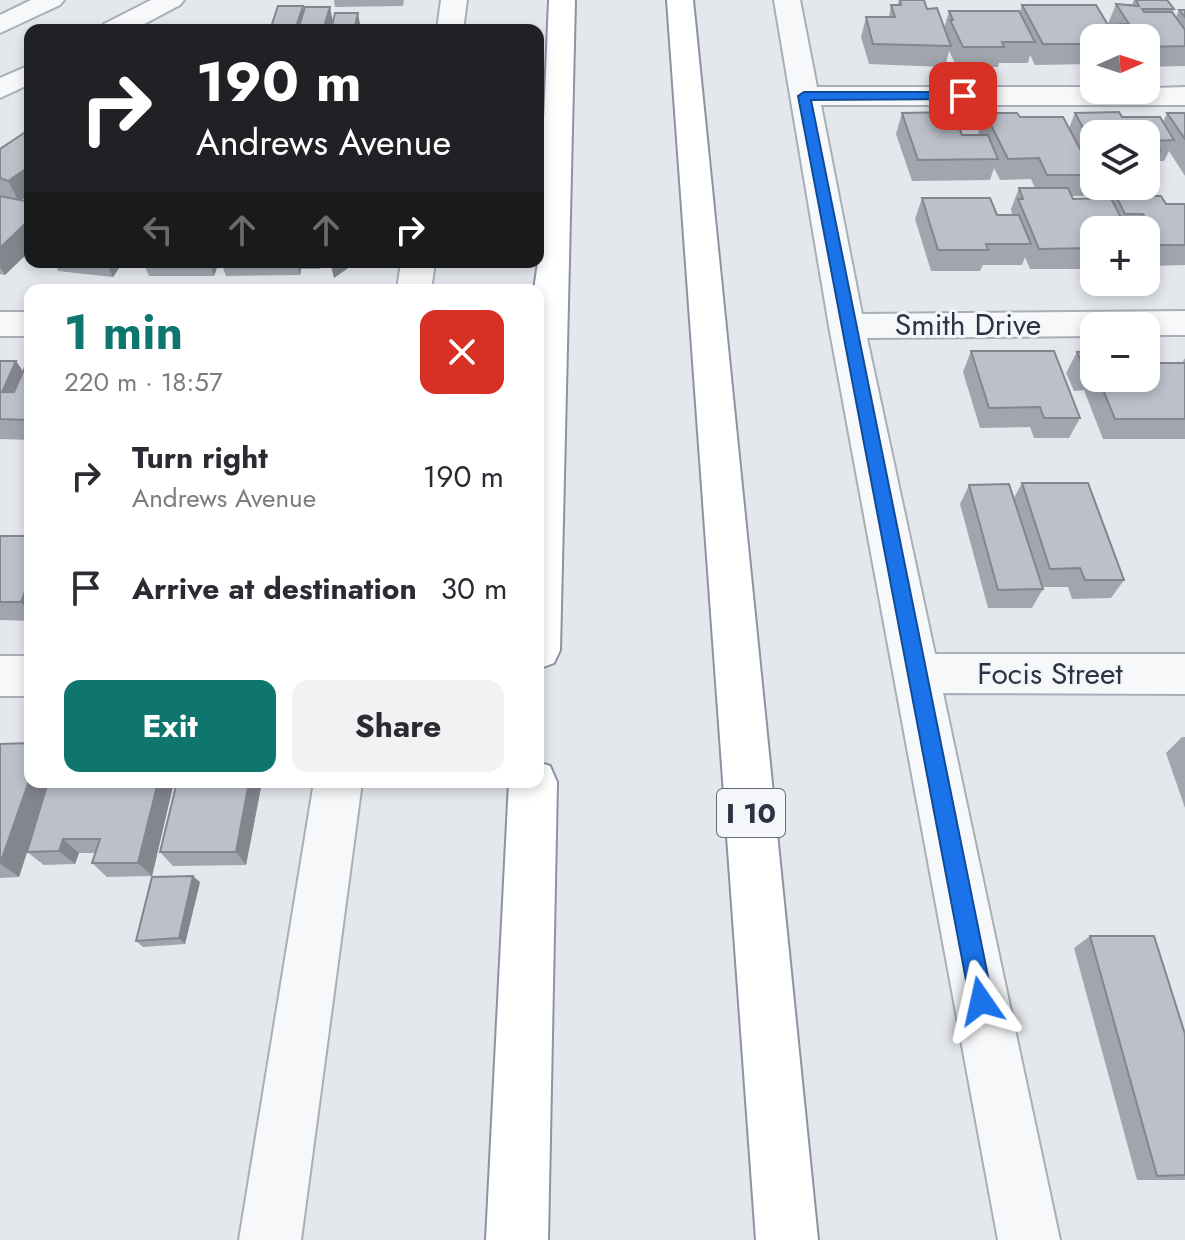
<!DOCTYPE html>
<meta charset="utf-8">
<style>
:root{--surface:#fff;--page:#f2f2f3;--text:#2b2b33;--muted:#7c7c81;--accent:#0f766e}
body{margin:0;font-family:Jost,sans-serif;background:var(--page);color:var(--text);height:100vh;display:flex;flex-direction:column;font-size:30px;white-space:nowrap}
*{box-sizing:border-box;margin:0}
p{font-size:26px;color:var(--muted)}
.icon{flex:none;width:44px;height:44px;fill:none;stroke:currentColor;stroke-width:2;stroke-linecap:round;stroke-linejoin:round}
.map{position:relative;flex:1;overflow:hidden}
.drawer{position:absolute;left:24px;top:284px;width:520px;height:504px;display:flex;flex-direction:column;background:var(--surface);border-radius:16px;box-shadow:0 4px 12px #0003}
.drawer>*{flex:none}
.top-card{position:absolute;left:24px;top:24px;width:520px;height:244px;border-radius:16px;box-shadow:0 4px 12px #0003;background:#202124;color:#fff;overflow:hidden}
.needle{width:52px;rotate:87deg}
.fabs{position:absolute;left:1080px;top:24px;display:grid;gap:16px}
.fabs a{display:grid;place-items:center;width:80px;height:80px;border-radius:16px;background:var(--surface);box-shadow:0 4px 12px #0003;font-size:40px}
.pin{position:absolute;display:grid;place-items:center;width:68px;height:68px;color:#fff;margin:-34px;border-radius:16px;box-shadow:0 4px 12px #0006}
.me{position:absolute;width:88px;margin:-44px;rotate:349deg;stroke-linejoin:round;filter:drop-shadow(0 0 6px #0008)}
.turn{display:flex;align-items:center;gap:28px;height:168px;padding:0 40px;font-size:36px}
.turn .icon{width:104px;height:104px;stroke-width:2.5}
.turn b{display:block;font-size:56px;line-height:68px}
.lanes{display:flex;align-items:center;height:76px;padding:0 40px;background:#0003;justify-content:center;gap:40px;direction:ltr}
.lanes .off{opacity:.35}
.round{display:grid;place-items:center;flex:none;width:84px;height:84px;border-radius:16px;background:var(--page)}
.head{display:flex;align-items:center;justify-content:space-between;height:136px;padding:0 40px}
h1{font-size:48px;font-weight:700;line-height:60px;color:var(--accent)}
.primary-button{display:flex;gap:16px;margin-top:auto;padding:16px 40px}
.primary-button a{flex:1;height:92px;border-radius:16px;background:var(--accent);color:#fff;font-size:32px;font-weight:700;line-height:92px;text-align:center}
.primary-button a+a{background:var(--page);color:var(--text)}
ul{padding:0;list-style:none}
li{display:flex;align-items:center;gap:24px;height:112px;padding:0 40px}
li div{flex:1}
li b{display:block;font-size:30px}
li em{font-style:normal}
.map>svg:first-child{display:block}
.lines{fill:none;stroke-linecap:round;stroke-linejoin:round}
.minor-casing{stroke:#a9aeb7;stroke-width:4}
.highway-casing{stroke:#8b94a3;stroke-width:4}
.minor{fill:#f7f8fa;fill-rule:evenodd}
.highway{fill:#fff;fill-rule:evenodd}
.wall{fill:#a1a5ae}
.shaded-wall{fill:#83868d}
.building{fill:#bbc0ca;stroke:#83868d;stroke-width:2}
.route{fill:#1a73e8;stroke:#114b97;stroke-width:2}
.labels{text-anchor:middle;stroke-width:6;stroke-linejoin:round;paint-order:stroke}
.shield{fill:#f4f6f9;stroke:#676e7b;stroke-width:2}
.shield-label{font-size:28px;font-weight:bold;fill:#2b3445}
.street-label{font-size:30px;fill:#2b3445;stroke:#f4f6f9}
</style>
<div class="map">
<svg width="1185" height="1240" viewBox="0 0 1185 1240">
<rect width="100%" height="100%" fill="#e4e7ec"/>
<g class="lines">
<defs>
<path id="minor" d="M31,0H64L60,5L0,33V15Z
M151,0H184L180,5L133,30H100L104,24Z
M441,0H467L463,30H437Z
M774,0H800L817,87H1094V90L1185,87V105H821L862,314L1185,311V335H1146V326H1094V336L867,338L935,654H1185V694L943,693L1060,1240H998L829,326Z
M30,65V84L0,98V78Z
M401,262H435L431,290H397Z
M0,312H30V336H0Z
M0,656H30V696H0Z
M314,782H362L301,1240H239Z"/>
<path id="highway" d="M549,0H575L560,650L554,663L538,669V290H534L538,262Z
M667,0H693L818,1240H756Z
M538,762L550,766L557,782L548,1240H486L509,782H538Z"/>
</defs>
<use href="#minor" class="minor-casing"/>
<use href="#highway" class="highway-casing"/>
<use href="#minor" class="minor"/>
<use href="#highway" class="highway"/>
</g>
<path class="wall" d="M334,0H404L403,6L335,7Z
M899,0L927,9L944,28L949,11L1020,12L1022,5L1111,30L1107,38H1094V59L1092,64L1035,65L1030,55L1028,63H999L998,67H957L949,51L945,67L869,64L861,37L866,17H889L891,5H898Z
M1134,0H1167L1174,9L1173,12L1176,17L1179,10H1185V66L1146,67V38H1115V37L1108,24L1116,4L1132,5Z
M902,113L962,135H979L978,134L985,113L1020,117L1069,128L1075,113L1163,122L1167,113H1185V176L1169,151L1164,161H1154L1150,171H1146V134H1094V177H1092L1084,196H1072L1073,199L1105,198L1110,186L1166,204H1185V265L1148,266L1146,261V230H1094V269H1030L1025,257L1022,265H983L980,271H931L915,219L922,198L997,215H1012L1011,209L1019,188H1035L1031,179L1000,180L994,168L990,180L912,181L896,134Z
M0,149L30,194L21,200L5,275L0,274V196L6,197L0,195Z
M40,262H123L113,277L58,271L56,266L41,264Z
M143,262H219L214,276H149Z
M221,262H321L320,269H301L300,275L226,276Z
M971,351L1080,418L1069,438H1034L1030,427L980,428L963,372Z
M1077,352H1094V378H1146L1153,363H1182L1185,358V439H1103L1084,390L1074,391L1066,373Z
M0,361H16L23,371L30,365V440L0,439Z
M1022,483L1124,580L1111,598L1072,599L1068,587H1042L1043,589L1032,608H988L960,504L969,485L1014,498Z
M0,536H30V621L0,620Z
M1182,737H1185V808L1166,753Z
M0,744L30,782H174L152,876L107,877L92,863L95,853H79L75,864L44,865L27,852L19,877L0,878Z
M177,782H262L246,865L173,866L160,852Z
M200,882L185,944L143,947L136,941Z
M1090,936L1185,1034V1180H1137L1074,948Z"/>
<path class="shaded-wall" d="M303,6L307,27L306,30H295Z
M330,7L334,27L333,30H323Z
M358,13L360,24L358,30H354Z
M30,166V194L19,202L8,181Z
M30,219V251L5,275L0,267V248Z
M106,262H123L113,277Z
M209,262H219L214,276Z
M296,262H299L301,269L300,275Z
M330,262H357L334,278Z
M16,361L29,381L15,412L2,392Z
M30,578V614L21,602Z
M30,778V782H50L19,877L1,864Z
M158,782H174L152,876L138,863Z
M249,782H262L246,865L236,852Z
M63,839L79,853L75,864L59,851Z
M193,876L200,882L185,944L179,938Z"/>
<path class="building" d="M900,0H924L927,9L937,8L951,46L873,44L866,17H895L891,5H901Z
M1136,0H1167L1174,9H1142L1144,12H1172L1185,30V46L1146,47V38H1124L1120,24H1129L1116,4L1139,6Z
M1022,5H1096L1111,30H1093L1097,38H1094V44H1043Z
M278,6H303L295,30H270Z
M305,7H330L323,30H298Z
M1179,10H1185V17Z
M949,11H1019L1035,42H1002L1004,47H963L950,20H953Z
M335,13H358L354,30H331Z
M953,112L962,135H988L998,159L918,160L902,113Z
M1119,112L1122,117H1160L1174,140L1154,141L1160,150H1146V134H1094V148L1075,113Z
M985,113H1017L1020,117H1063L1094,175H1047L1039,158L1008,159Z
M1167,113H1185V139Z
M30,129V166L8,181L0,178V149Z
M1111,186H1134L1139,196H1161L1166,204H1185V245H1159L1143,214H1125Z
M1019,188H1068L1073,199L1111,198L1127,230H1094V248L1039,249L1018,199H1023Z
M0,196L30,202V219L0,248Z
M922,198H990L997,215H1019L1031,244H986L988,250H938Z
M1146,350L1153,363H1185V419H1115L1098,378H1146Z
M971,351H1054L1080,418H1044L1040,407L989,408Z
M1077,352H1094V370H1085Z
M0,361H16L2,392H14L26,365H30V420L0,419Z
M1022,483H1088L1124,580H1085L1080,568L1050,569Z
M1009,484L1043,589L998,590L969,485Z
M0,536H30V578L21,602H0Z
M30,743V778L0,864V744Z
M48,782H158L138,863H92L100,839H63L59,851L27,852Z
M177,782H249L236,852H160Z
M193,876L179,938L136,941L152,877Z
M1090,936H1154L1185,1034V1175L1157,1176Z"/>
<path class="route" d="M804,92H963L969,96L963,99L811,100L993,1001L989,1009L981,1013L973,1009L970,1001L798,96Z"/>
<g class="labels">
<rect class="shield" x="717" y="789" width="68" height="48" rx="6"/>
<g class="shield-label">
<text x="751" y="823">I 10</text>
</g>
<g class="street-label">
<text x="968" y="335">Smith Drive</text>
<text x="1050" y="684">Focis Street</text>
</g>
</g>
</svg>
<div class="fabs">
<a><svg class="needle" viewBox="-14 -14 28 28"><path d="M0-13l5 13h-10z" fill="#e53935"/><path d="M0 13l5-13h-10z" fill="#7c7c81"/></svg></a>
<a><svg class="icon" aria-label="layers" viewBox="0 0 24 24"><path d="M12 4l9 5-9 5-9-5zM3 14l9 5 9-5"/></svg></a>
<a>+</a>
<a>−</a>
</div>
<div class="pin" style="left:963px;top:96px;background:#d93025"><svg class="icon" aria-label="arrive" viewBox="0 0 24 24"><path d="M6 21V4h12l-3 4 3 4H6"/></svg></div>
<svg class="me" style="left:981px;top:1001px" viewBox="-20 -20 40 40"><path d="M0-17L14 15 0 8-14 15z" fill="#1a73e8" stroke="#fff" stroke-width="4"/></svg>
<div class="top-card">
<div class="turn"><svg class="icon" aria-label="right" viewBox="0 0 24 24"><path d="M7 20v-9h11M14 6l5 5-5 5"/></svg><div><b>190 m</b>Andrews Avenue</div></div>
<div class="lanes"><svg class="icon off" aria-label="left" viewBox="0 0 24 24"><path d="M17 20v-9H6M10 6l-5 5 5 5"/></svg><svg class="icon off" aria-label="ahead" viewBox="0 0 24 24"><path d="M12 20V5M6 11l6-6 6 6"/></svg><svg class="icon off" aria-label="ahead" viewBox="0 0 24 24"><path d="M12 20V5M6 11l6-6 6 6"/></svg><svg class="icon" aria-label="right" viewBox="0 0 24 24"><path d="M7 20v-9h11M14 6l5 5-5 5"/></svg></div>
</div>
<section class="drawer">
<div class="head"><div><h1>1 min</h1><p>220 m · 18:57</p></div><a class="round" style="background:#d93025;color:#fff"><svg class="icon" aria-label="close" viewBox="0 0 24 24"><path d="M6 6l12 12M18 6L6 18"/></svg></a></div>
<ul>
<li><svg class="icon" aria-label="right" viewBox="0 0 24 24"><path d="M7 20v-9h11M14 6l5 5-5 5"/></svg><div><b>Turn right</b><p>Andrews Avenue</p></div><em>190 m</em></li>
<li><svg class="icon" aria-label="arrive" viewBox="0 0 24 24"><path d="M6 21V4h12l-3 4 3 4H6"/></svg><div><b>Arrive at destination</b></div><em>30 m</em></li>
</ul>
<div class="primary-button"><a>Exit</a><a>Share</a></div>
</section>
</div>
